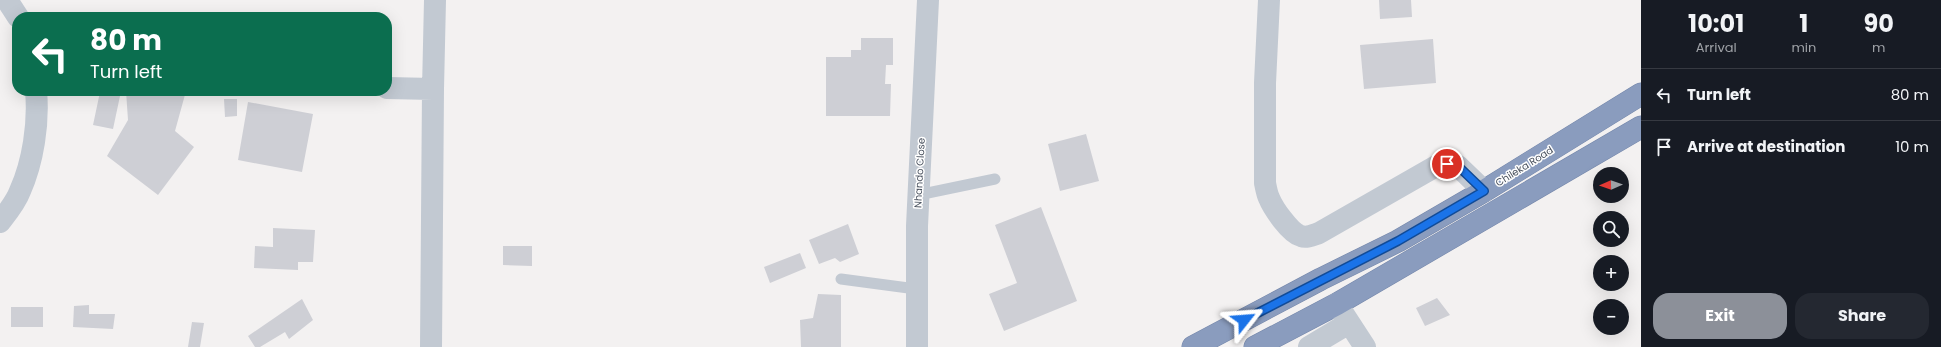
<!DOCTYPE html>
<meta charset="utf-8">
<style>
:root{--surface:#171b24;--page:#242831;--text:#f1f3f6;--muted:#9ea1a6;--line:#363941;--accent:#8c9099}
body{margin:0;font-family:Poppins,sans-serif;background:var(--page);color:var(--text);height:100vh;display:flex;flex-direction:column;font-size:15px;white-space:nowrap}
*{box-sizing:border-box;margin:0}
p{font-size:13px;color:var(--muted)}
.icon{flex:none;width:22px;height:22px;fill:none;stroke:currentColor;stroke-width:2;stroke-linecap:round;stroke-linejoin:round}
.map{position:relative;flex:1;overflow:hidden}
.sheet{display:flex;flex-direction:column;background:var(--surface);width:300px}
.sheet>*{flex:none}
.hud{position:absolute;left:12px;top:12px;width:380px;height:84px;border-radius:16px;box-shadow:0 4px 16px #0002;background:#0b6e4f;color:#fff;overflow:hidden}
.needle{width:26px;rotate:268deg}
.tools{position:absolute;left:1593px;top:167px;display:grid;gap:8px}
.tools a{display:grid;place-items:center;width:36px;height:36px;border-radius:50%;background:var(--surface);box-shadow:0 4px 16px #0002;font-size:20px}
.pin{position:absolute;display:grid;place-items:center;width:34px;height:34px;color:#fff;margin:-17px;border:2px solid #fff;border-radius:50%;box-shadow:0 1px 4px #0007}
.me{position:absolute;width:44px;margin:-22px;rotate:62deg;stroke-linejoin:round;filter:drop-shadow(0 0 3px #0008)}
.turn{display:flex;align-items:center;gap:14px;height:84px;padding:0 12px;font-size:18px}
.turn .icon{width:52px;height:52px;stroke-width:2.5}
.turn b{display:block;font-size:28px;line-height:34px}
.eta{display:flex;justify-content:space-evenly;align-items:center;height:68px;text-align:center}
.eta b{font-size:24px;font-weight:700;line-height:28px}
.button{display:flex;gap:8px;margin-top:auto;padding:8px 12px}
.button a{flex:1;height:46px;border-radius:16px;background:var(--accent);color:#fff;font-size:16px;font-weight:700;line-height:46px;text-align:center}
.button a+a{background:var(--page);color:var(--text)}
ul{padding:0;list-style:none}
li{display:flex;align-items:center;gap:12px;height:52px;padding:0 12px;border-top:1px solid var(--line)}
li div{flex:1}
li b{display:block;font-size:15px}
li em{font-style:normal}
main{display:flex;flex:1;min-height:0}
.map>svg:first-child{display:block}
.building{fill:#cecfd5}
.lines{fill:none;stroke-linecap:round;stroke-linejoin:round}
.highway-casing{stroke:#7587aa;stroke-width:23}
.lane{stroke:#c2c9d2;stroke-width:11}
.street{stroke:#c2c9d2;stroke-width:22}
.highway{stroke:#8a9cbe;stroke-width:22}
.route-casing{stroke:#114b97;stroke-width:10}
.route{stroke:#1a73e8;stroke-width:7}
.labels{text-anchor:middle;stroke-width:3;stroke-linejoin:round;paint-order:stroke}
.street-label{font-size:10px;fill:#49515e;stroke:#fff}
</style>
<main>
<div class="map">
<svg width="1641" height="347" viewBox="0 0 1641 347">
<rect width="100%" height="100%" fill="#f3f1f1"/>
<path class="building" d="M1379,0H1411L1412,17L1380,19Z
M861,38H893V65H886L885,84H891L890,116H826V57H851V50H861Z
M1433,39L1436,83L1364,89L1360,45Z
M126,91H186L175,131L194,147L158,195L107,156L128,120Z
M100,92L120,96L113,129L93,125Z
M224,99H237V116L225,117Z
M248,102L313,114L302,172L238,160Z
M1086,134L1099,181L1060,191L1048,144Z
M1041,207L1077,301L1004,331L989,294L1017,283L995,225Z
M848,224L859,254L840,262L835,258L819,264L809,240Z
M273,228L315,230L313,262H298V270L254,268L255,246L273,247Z
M503,246H532V266L503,265Z
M800,253L806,268L770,283L764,267Z
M818,294L841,295V347H801L800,320L813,318Z
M1437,298L1450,315L1425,326L1416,308Z
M302,299L313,320L289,339L285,332L260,347H255L248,336Z
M89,305V314H115L113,329L73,327L74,306Z
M11,307H43V327H11Z
M192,322L204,323L200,347H188Z"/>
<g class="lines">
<defs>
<path id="highway" d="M1193,347L1321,279L1398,241L1484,191L1641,94
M1255,347L1337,304L1641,127"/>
</defs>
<use href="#highway" class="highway-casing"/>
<path class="lane" d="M918,195L995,179
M841,279L916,289"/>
<path class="street" d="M7,0L18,17
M1269,0L1265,83V183C1266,188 1267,194 1269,198C1273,208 1290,233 1301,236C1307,238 1313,235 1319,233L1438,165L1458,166L1484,191
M387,88L433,89
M0,222C7,213 16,202 20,191C33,162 39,123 36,91
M1337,304L1365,347
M431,347L433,89L435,0
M917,347V226L928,0
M1309,347L1349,323"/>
<use href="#highway" class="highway"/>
</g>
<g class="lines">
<defs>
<path id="route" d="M1244,320L1398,241L1484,191L1458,166L1447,164"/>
</defs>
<use href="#route" class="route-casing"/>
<use href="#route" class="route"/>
</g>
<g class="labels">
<g class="street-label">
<text transform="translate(1524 166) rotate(-32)" y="4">Chileka Road</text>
<text transform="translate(919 173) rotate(-87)" y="4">Nhando Close</text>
</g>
</g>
</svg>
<div class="tools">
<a><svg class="needle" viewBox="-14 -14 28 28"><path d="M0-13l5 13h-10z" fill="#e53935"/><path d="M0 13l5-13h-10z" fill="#9ea1a6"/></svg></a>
<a><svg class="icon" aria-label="search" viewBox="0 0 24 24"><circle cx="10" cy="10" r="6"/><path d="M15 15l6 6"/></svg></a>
<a>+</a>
<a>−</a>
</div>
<div class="pin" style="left:1447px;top:164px;background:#d93025"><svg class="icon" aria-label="arrive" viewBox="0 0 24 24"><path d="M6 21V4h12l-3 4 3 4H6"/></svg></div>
<svg class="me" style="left:1244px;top:320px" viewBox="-20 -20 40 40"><path d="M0-17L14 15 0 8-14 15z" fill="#1a73e8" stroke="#fff" stroke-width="4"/></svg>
<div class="hud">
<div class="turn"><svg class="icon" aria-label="left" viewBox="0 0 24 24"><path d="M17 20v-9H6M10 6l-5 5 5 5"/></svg><div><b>80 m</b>Turn left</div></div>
</div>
</div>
<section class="sheet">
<div class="eta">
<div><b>10:01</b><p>Arrival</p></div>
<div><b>1</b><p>min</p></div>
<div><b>90</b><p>m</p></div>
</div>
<ul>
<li><svg class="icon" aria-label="left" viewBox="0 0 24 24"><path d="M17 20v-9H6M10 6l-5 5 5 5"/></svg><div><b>Turn left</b></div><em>80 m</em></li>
<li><svg class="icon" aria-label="arrive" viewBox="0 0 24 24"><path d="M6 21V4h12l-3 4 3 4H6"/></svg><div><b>Arrive at destination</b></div><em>10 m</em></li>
</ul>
<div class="button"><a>Exit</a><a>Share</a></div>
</section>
</main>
